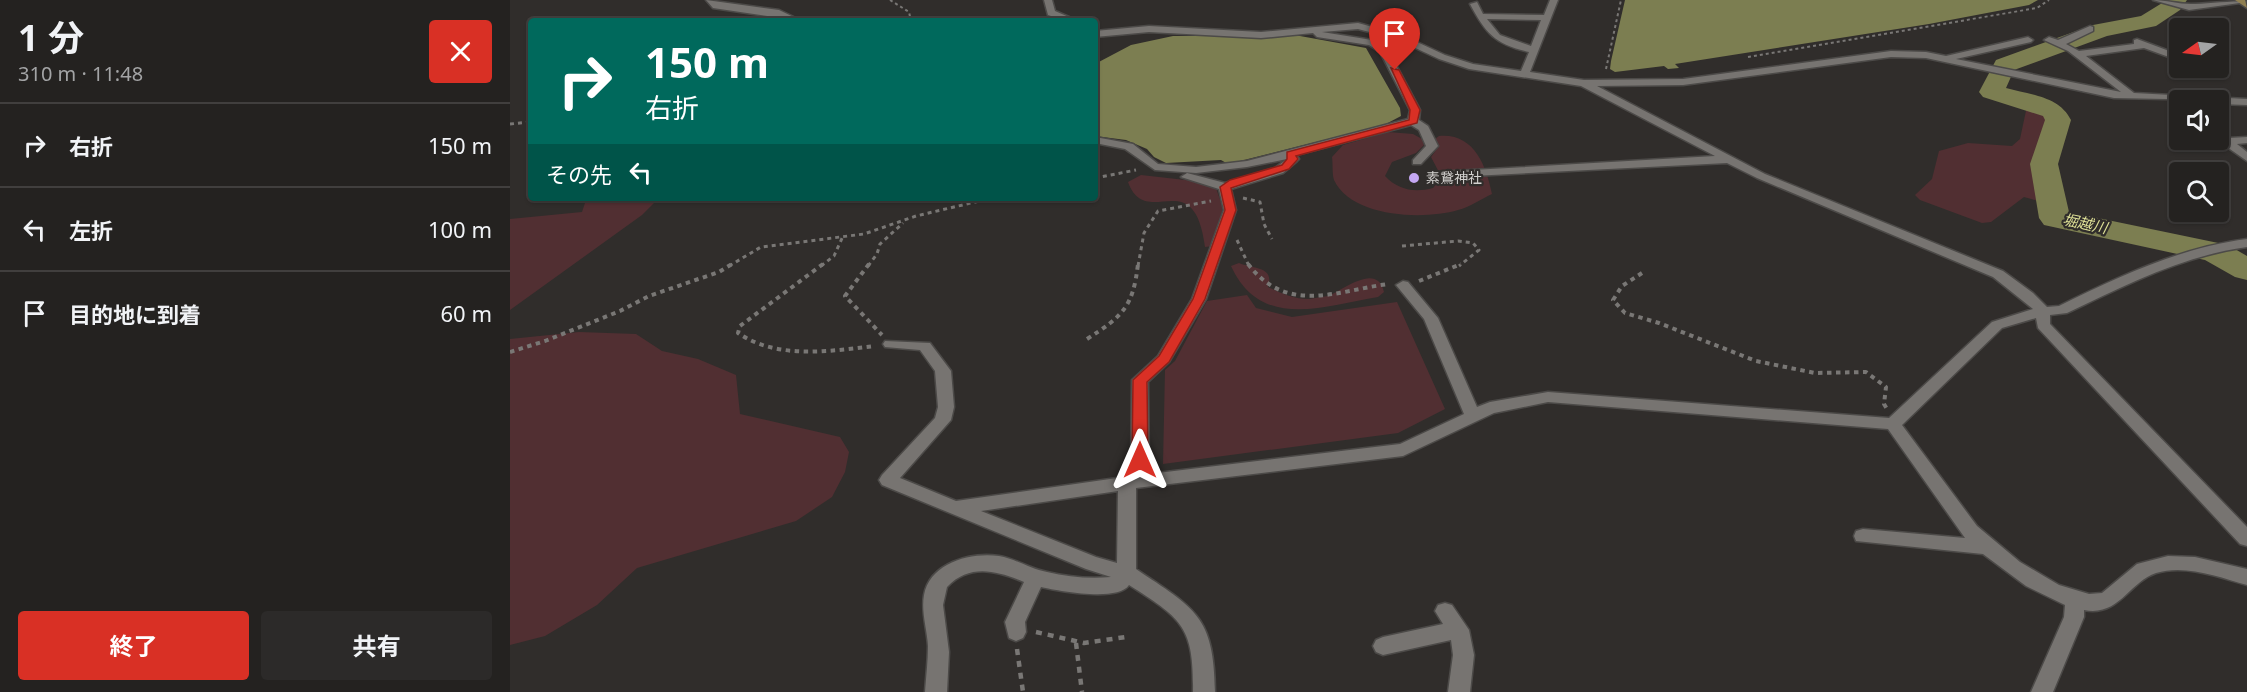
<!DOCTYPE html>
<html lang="ja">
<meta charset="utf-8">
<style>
:root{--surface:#242220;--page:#2c2a29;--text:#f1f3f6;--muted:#a3a4a5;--line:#413f3e;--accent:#d93025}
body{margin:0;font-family:"Noto Sans","Noto Sans JP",sans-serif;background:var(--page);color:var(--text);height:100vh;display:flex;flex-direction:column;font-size:22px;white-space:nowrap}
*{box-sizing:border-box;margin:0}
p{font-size:20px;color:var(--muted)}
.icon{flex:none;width:33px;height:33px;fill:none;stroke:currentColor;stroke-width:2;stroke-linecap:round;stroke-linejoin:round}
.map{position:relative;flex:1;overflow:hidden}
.side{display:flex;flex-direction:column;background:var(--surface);width:510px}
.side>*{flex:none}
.hud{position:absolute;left:18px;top:18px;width:570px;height:183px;border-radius:6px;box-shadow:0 2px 4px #0004,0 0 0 2px var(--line);background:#00695c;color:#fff;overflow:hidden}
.needle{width:39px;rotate:256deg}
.buttons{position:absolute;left:1659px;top:18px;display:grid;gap:12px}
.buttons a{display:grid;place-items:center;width:60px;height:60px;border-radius:6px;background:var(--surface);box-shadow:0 2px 4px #0004,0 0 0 2px var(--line);font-size:30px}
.pin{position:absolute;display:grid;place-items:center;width:51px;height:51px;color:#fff;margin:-62px -26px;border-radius:50% 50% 50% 0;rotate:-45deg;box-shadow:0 0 6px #0007}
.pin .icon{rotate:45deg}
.me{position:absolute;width:66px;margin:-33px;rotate:0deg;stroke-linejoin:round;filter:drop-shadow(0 0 4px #0008)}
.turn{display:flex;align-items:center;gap:21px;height:126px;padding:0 18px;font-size:27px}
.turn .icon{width:78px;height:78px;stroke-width:2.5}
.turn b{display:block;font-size:42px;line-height:51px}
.then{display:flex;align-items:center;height:57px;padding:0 18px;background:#0003;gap:12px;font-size:22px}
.round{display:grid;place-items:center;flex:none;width:63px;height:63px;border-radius:6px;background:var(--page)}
.head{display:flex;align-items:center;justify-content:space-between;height:102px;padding:0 18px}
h1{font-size:36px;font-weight:700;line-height:45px}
.action{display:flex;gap:12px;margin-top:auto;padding:12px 18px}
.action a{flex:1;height:69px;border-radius:6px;background:var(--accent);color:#fff;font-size:24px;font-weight:700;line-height:69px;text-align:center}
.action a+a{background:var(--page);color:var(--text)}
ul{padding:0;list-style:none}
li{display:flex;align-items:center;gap:18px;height:84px;padding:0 18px;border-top:2px solid var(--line)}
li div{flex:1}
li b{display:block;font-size:22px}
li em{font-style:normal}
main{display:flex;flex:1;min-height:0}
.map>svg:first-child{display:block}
.green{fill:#512f32}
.water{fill:#7c7e51}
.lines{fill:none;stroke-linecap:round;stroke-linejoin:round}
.river{fill:#7c7e51;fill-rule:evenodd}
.street-casing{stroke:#4c4a48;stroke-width:3}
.secondary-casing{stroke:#4c4a48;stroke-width:3}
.path-far3{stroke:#797775;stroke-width:2;stroke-dasharray:3 3;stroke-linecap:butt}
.path-far2{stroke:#797775;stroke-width:3;stroke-dasharray:4 4;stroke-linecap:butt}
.path-far1{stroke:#797775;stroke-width:4;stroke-dasharray:4.5 4.5;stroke-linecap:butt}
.path{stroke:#797775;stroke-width:4.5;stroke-dasharray:6 6;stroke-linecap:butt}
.street{fill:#777471;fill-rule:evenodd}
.secondary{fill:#8f7f52;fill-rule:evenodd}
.route{fill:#d93025;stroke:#8d1f18;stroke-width:1.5}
.poi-dot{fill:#c4a7f2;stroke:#302d2b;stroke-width:2}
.labels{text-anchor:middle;stroke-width:4.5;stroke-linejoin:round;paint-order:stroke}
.far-poi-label{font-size:14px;fill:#d3d1cf;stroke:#302d2b;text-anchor:start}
.far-water-label{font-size:15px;font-style:italic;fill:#dddf96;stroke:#302d2b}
</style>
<main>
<section class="side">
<div class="head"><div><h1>1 分</h1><p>310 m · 11:48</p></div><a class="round" style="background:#d93025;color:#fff"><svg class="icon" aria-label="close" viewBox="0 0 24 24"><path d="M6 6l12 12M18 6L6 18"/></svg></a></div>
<ul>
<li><svg class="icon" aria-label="right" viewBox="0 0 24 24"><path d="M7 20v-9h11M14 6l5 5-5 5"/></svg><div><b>右折</b></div><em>150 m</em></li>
<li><svg class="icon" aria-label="left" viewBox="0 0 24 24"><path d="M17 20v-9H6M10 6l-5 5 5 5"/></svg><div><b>左折</b></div><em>100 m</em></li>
<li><svg class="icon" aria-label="arrive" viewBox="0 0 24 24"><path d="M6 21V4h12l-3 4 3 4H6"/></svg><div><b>目的地に到着</b></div><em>60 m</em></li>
</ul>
<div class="action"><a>終了</a><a>共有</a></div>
</section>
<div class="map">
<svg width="1737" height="692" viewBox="0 0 1737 692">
<rect width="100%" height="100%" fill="#302d2b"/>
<path class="green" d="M1517,106L1538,112L1542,119L1529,163L1532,202L1514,197L1481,222L1472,223L1410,200L1405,195L1422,179L1429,151L1458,143L1502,146L1510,139Z
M878,132L903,134L912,139L914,145L906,153L882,162L875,176C888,190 905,193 923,188L932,178L921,157L929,146L925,139L929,136C964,133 976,165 982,194C971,199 960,207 948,210C914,220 842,218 824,180C822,174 823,163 822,157L833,145Z
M631,175L693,182L706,188L713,208L703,246L695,247C684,161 636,232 618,182Z
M69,198H149L132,215L0,310V219L72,212L76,200Z
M729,263C743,269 765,266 758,287C771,293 784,299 799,299C805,298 812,297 818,296C831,292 867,261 874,292L868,297C813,306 751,331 721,266Z
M737,295L746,308L782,317L887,302L935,409L888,433L653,464L655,370L665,361L697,301Z
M69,332L126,334L152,351L188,359L226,375L230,414L330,437L339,452L335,472L322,497L286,521L127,568L87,605L35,636L0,645V339Z"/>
<path class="water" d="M1115,0H1528L1519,5L1419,24L1165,64L1169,68L1158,69L1154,66L1105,72L1100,69L1101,61Z
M663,36H790L856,48L890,108L891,116L874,125L718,164L711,160L656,163L644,157L637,149L616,140L585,136V64L621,45Z"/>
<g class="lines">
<path class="river" d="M1657,0H1677L1670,10L1646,26L1597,36L1504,70L1496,88C1521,95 1549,96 1561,120L1548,164L1559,212L1718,245L1737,256V280L1725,277L1695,260L1534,225L1529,218L1520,164L1535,120L1533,116L1473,97L1469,92L1486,60L1583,25L1631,16Z"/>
<defs>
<path id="street" d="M196,0L269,10L292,21L203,8Z
M534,0H542L545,11L568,21H556L538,15Z
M1040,0H1048L1020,72L1074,80L1173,79L1381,51L1416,52L1436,56L1518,37L1523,40L1521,42L1446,59L1611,92L1558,51L1534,40L1539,37L1548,40L1580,26L1583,27V31L1556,44L1569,51L1624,44V40L1627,39L1670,55V61L1634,48L1576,56L1624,93L1737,99V105L1708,104V100L1604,98L1416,58L1381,57L1173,85L1087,86L1255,174L1493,271L1523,293L1537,307L1549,306C1610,276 1669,248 1737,239V247C1672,256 1616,285 1557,313L1540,315V324L1737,527V546L1730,544L1528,328L1526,318L1492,328L1392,425L1467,526L1510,562L1549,585L1579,594L1592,593L1627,564L1658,556L1685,557L1737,569V585C1709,577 1675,564 1646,573C1619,582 1609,617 1574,610V617L1543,692H1521L1554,617L1555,605L1516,586L1473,554L1346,541L1344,536L1346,531L1353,529L1455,538L1378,429L1038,402L984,413L893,456L626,488V569C685,609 704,615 705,692H683C684,626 672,619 619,585C608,602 549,591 531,587L515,622L516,632L513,638L506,641L499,638L495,622L514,582C487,571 460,563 437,587L433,605L439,652L437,692H415C416,677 418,661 418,646C417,629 411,612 414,595C420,563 460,552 489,556C506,559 520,569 537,572C558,577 580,579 601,577L576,569L372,485L369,480L372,475L425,418L428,407L425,371L410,350L375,347L373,344L375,341L420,343L441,371L444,407L441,420L390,478L446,501L621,476L622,380L648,356L682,299L714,210L709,189L671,177L677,173L715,183L765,168L777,159L737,167L686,173L645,170L615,149L585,143V137L623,144L648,164L686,167L737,161L898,119L900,110L870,52L859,45L807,37L803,33L751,38L639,32L585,37V31L639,26L751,32L848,23L892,35L935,55L963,64L1011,71L1019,52C985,44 976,34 960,4L967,2L973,14L1034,15ZM977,19L1031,20L1021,46L990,35ZM848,29L886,39L929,59L959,69L1071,86L1205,156L927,172L923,174V178L1217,163L1247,178L1483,277L1523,309L1482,322L1379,418L1038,392L980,402L967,407L928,318L898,282L893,281L886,285L914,319L954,414L890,444L639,474L638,382L659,362L696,299L726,210L721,189L773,173L787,161L789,159L786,155L901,125L909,130L916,146L903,160V164H911L928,146L918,126L909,120L910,110L877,48L862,40L812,32ZM608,491L607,563L586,557L471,511Z
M1643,0C1656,0 1668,4 1681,4C1695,4 1727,0 1737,2L1679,10Z
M1708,132L1719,138L1737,137V143L1727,144L1737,152V161L1707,140Z
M935,603L942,605L959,630L964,655L960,692H938L943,655L941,640L873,655L866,652L863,646L866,640L873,637L933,624L925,611L928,605Z"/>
<path id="secondary" d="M1725,0H1735L1737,8Z"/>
</defs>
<use href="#street" class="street-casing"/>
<use href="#secondary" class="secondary-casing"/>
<path class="path-far3" d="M380,0L399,12L401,21
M1238,57L1527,8L1539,0
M1096,69L1111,0"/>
<path class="path-far2" d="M0,124L21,122
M585,178L626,170
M733,198L750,202L754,224L762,239
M727,240L739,266
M892,246L948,241L963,243L969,250L949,266
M219,266L251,247L354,234L406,216L482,198
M311,266L324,256L333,236
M358,266L367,254L370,244L393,223
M628,266L634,233L648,211L701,201"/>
<path class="path-far1" d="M313,264L230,326L228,333C268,360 320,351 365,346
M359,264L335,296L372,335
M738,264C777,315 826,291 878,284
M1132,273L1112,286L1103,300L1115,313L1149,323L1246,361L1305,373L1356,372L1376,387L1374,404L1377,409
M909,281L951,264
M577,339C613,316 623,307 628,264
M0,352L35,341L110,311L139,296L209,272L222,264"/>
<path class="path" d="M526,632L574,643L616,637
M566,643L572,692
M507,649L513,692"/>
<use href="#street" class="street"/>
<use href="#secondary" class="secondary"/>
</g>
<path class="route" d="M881,68L889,70L910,110L907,123L786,156L788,159L779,169L721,188L726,210L695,299L659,362L637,382L638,460L636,464H625L622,460L623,380L649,356L683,299L715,210L710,187L720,180L772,165L777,159V152L899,120L900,110Z"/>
<circle class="poi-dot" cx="904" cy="178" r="6"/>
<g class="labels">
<g class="far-poi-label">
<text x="916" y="183">素鵞神社</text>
</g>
<g class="far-water-label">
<text transform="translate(1575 224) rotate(12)" y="5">堀越川</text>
</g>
</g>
</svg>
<div class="buttons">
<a><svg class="needle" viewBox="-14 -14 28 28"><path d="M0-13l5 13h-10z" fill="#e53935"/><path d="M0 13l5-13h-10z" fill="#a3a4a5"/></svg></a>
<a><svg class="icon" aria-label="sound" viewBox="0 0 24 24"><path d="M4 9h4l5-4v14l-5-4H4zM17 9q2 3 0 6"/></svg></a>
<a><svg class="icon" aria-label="search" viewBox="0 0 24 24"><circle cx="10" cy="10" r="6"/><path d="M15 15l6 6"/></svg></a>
</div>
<div class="pin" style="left:885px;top:70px;background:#d93025"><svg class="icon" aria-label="arrive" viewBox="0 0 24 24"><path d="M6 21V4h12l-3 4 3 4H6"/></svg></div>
<svg class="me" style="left:630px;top:460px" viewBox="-20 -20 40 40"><path d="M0-17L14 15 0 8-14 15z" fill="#d93025" stroke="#fff" stroke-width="4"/></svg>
<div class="hud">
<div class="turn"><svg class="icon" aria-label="right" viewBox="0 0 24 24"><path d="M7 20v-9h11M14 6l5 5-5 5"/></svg><div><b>150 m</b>右折</div></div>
<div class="then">その先<svg class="icon" aria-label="left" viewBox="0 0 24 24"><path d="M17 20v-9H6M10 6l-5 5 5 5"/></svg></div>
</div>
</div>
</main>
